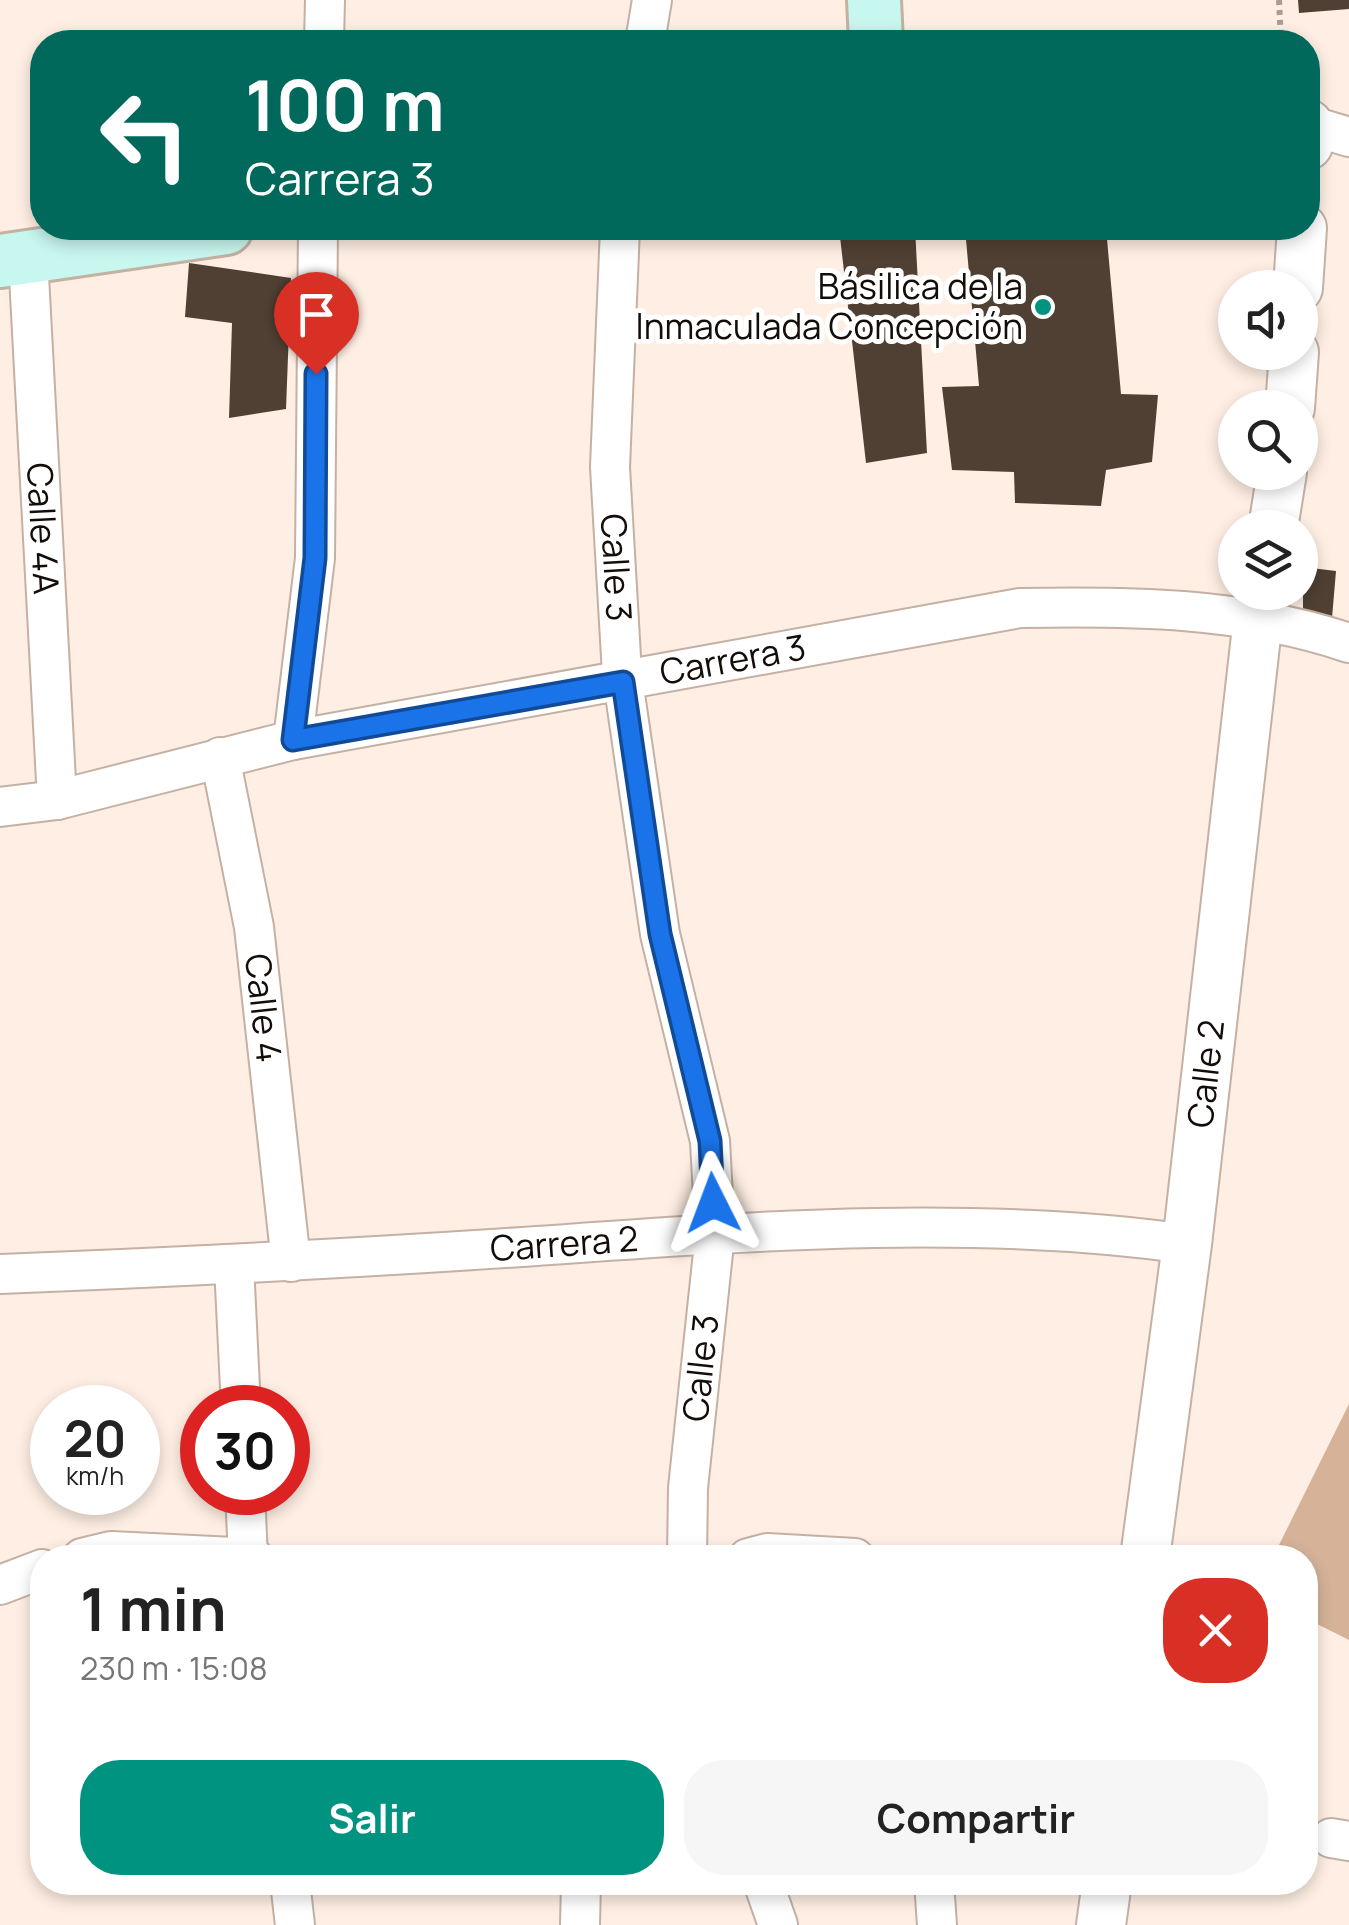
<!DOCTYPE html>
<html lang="es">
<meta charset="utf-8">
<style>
:root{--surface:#fff;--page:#f6f6f6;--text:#222;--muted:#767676;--accent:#009380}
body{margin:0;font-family:Manrope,sans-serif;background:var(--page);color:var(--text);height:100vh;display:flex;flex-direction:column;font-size:38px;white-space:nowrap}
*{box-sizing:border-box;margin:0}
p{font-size:32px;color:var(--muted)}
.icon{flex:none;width:55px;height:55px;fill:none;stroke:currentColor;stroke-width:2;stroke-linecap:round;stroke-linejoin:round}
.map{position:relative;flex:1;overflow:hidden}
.sheet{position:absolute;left:30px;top:1545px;width:1288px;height:350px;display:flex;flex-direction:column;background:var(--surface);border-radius:40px;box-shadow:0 5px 15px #0003}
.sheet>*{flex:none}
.hud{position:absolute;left:30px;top:30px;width:1290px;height:210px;border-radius:40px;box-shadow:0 5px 15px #0003;background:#00695c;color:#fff;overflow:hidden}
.controls{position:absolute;left:1218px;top:270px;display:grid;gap:20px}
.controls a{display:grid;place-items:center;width:100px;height:100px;border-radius:50%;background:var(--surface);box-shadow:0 5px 15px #0003;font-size:50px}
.speed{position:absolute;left:30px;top:1385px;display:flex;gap:20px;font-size:50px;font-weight:700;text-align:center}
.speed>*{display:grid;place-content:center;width:130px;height:130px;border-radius:50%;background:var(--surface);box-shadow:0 5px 15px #0003;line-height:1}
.speed small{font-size:25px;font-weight:400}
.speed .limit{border:15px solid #d22;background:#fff;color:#111}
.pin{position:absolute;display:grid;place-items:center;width:85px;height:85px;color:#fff;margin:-102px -42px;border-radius:50% 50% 50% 0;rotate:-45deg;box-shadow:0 0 10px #0007}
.pin .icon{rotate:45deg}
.me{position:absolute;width:110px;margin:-55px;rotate:357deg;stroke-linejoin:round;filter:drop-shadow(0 0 8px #0008)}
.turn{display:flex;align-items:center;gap:35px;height:210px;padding:0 50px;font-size:45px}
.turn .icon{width:130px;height:130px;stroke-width:2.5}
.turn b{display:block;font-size:70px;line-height:85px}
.round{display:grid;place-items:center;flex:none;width:105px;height:105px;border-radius:40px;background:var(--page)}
.head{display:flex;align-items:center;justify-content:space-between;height:170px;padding:0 50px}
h1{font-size:60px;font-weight:700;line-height:75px}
.cta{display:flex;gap:20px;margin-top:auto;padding:20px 50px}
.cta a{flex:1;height:115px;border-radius:40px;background:var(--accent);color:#fff;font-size:40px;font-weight:700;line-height:115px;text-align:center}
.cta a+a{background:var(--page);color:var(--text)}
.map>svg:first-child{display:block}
.forest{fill:#d6b299}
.building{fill:#504034}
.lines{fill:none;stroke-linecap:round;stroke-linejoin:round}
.minor-casing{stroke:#c4b1a4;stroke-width:42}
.tertiary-casing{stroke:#c4b1a4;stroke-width:52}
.secondary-casing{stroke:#c4b1a4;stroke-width:58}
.path{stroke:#a99c94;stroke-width:6;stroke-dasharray:5 5;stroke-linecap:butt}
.minor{stroke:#fff;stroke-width:38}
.tertiary{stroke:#fff;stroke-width:48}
.secondary{stroke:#c8f7ef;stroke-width:52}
.route-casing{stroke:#114b97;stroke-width:25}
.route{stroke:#1a73e8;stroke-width:18}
.poi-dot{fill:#009380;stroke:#fff;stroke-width:4}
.labels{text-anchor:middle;stroke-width:10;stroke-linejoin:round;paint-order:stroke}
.poi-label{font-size:35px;fill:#130c08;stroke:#fff;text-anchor:end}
.street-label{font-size:35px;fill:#130c08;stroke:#fff}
</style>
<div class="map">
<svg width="1349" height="1925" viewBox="0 0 1349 1925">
<rect width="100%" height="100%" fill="#feeee3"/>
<path class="forest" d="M1349,1404V1640L1305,1618V1558L1273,1557Z"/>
<path class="building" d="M1298,0H1349V9L1299,13Z
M839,228H915L927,453L866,463Z
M965,228H1106L1121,394L1158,395L1152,462L1106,470L1101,506L1015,503L1014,472L952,470L942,387L979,386Z
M189,263L291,278L286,409L229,418L232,323L185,317Z
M1303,567L1336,571L1332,618L1303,610Z"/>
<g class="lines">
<defs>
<g id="minor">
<path d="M324,42L325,0"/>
<path d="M645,42L652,0"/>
<path d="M1309,125L1349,137"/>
<path id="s1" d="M620,228L610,467L622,674L660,934L710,1141L715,1234L688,1488L687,1558"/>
<path id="s2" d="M28,257L57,800"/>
<path d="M293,740L315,558L318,228"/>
<path id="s3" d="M220,757L254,927L291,1262"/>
<path id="s4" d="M0,807L57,800L293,740L1020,608C1132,606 1242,607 1349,643"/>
<path d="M234,1265L241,1408"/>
<path id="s5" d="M0,1274C179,1267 358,1258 537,1246C753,1231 972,1214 1187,1244"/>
<path d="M245,1492L248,1558"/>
<path d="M82,1558L111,1551L254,1558"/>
<path d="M748,1558L767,1553L855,1558"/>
<path d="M0,1585L42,1569"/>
<path d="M1331,1838L1349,1841"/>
<path d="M290,1882L295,1925"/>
<path d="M763,1882L778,1925"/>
<path d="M934,1882L937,1925"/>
<path d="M580,1925L581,1882"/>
</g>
<g id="tertiary">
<path d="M1308,124V145"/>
<path d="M1298,288L1302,228"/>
<path d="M1290,408L1294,352"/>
<path d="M1273,528L1282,472"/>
<path id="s6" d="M1145,1558L1187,1244L1261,592"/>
<path d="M1101,1925L1107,1882"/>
</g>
<path id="secondary" d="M874,0L876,42
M0,261L226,228"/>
</defs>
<use href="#minor" class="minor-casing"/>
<use href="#tertiary" class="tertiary-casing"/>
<use href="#secondary" class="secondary-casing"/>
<path class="path" d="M1279,0L1281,42"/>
<use href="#minor" class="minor"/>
<use href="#tertiary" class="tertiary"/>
<use href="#secondary" class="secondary"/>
</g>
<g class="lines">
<defs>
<path id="route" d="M316,374L315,558L293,740L623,682L660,934L710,1141L713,1203"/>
</defs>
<use href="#route" class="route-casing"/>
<use href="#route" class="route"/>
</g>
<circle class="poi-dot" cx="1043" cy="307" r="10"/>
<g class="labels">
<g class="poi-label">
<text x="1023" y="299">Básilica de la<tspan x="1023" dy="40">Inmaculada Concepción</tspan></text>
</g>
<g class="street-label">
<text dy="12" stroke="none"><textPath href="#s2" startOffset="272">Calle 4A</textPath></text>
<text dy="12" stroke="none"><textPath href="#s1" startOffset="340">Calle 3</textPath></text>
<text dy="12" stroke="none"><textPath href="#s4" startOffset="748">Carrera 3</textPath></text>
<text dy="12" stroke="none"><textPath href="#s3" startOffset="255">Calle 4</textPath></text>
<text dy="12" stroke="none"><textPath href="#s6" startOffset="488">Calle 2</textPath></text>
<text dy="12" stroke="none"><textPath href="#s5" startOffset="565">Carrera 2</textPath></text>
<text transform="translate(701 1368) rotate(-84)" y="12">Calle 3</text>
</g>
</g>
</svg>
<div class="controls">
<a><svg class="icon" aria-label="sound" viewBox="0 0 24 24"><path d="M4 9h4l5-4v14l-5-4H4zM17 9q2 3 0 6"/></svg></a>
<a><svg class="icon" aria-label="search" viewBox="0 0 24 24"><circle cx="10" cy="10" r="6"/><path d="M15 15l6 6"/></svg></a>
<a><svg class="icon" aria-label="layers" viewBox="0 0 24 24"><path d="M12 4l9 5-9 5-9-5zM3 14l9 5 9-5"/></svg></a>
</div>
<div class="speed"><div>20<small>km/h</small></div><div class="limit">30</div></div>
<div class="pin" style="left:316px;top:374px;background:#d93025"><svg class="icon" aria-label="arrive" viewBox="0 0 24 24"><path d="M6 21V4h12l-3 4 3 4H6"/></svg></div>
<svg class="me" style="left:713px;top:1203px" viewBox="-20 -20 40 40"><path d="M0-17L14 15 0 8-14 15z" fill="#1a73e8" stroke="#fff" stroke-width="4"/></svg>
<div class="hud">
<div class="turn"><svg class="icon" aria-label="left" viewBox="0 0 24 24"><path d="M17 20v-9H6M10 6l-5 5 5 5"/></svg><div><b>100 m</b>Carrera 3</div></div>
</div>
<section class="sheet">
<div class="head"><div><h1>1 min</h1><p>230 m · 15:08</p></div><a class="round" style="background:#d93025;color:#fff"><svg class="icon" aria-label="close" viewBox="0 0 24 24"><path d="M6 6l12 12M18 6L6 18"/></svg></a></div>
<div class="cta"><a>Salir</a><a>Compartir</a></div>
</section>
</div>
